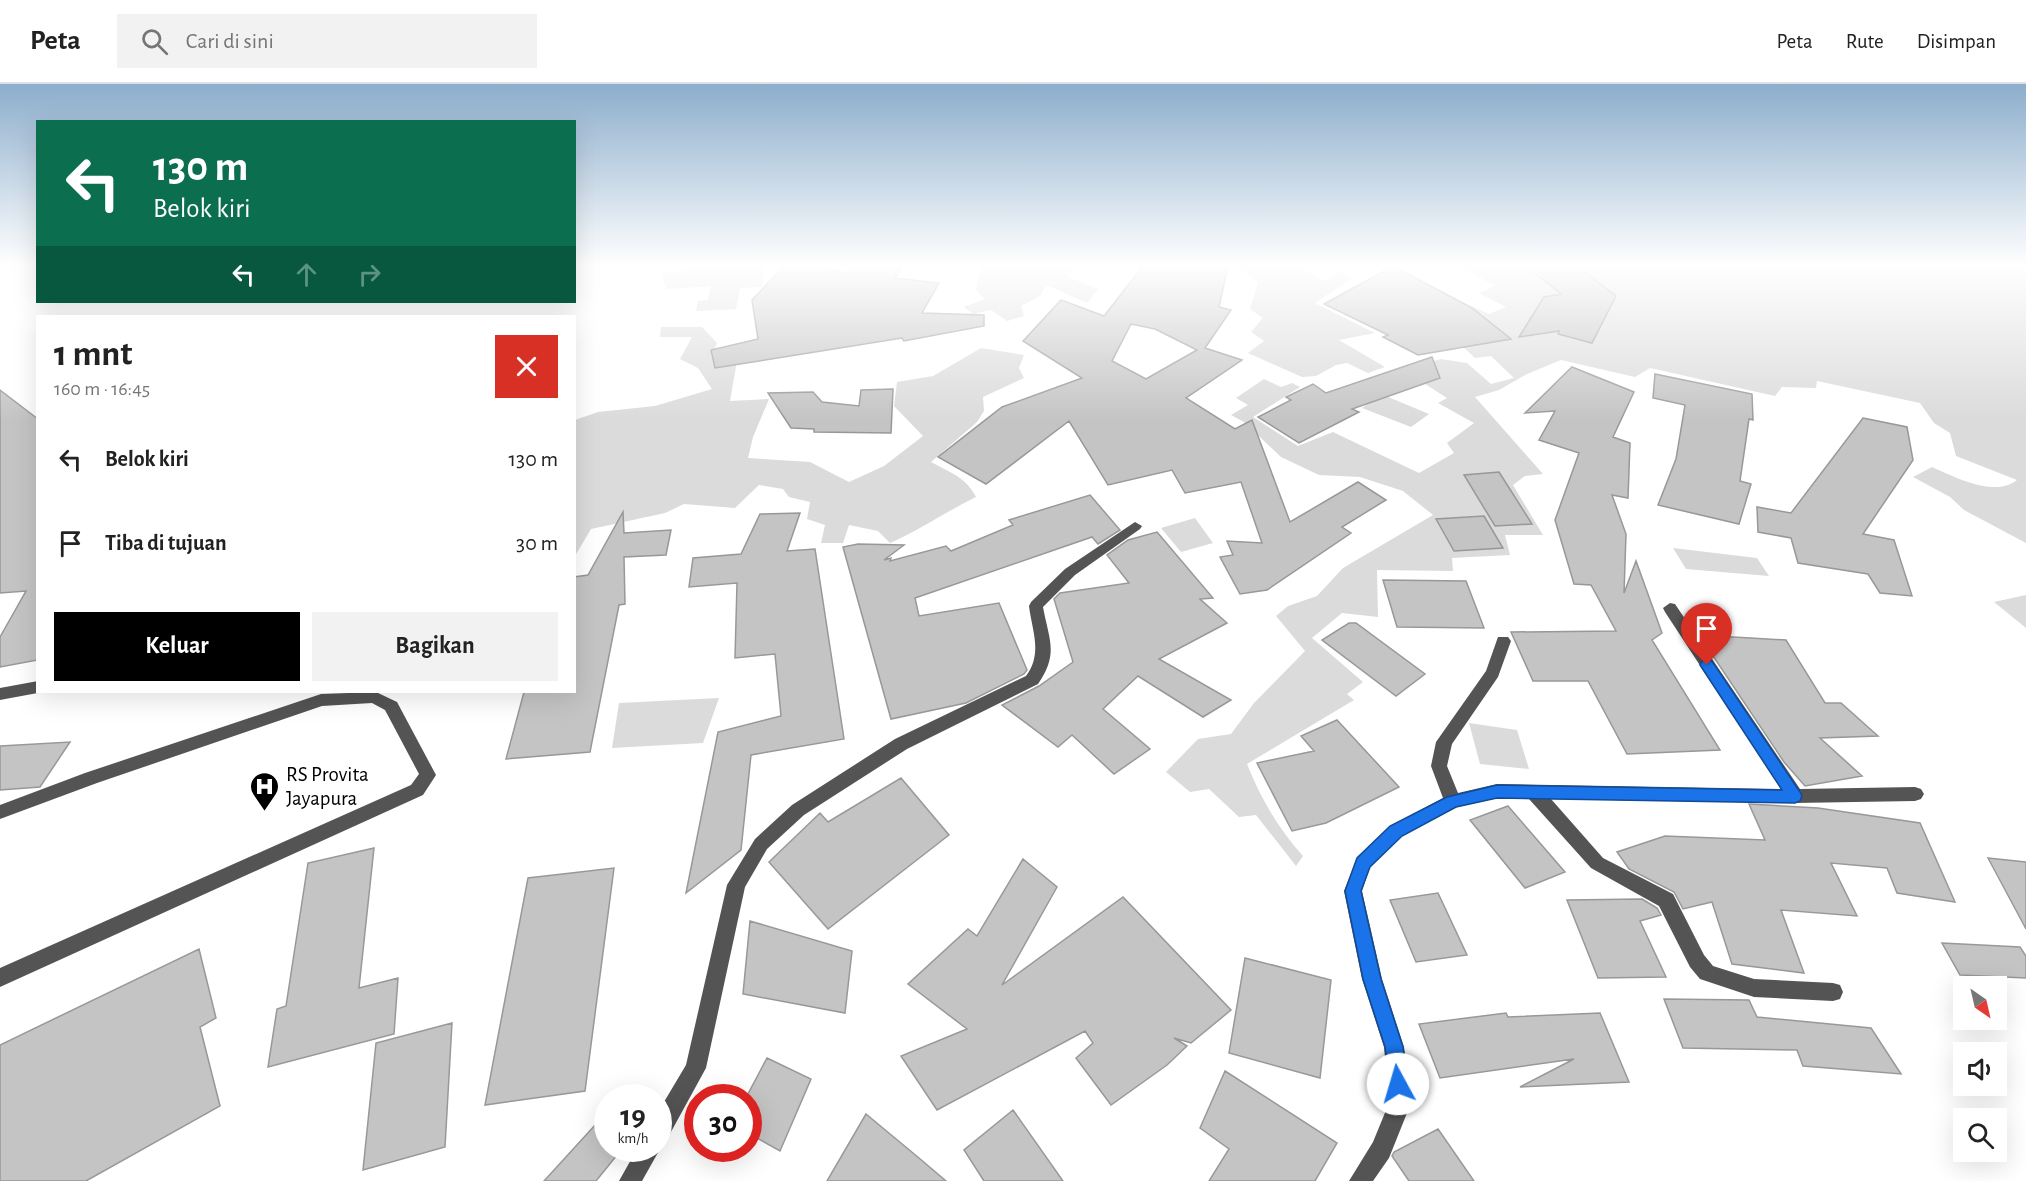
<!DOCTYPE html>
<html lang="id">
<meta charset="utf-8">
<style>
:root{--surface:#fff;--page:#f2f2f2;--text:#222;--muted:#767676;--line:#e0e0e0;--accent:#000}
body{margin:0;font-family:"Alegreya Sans",sans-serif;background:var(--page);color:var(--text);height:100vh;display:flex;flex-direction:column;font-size:22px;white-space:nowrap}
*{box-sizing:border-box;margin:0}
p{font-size:20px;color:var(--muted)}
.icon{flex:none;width:33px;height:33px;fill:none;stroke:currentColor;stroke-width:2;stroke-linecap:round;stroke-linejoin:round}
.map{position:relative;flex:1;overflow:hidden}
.details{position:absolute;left:36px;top:231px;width:540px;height:378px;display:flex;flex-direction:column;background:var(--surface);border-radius:0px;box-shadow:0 6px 24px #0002}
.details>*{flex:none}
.guide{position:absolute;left:36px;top:36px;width:540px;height:183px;border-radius:0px;box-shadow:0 6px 24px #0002;background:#0b6e4f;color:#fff;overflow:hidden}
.needle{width:39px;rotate:146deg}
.buttons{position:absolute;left:1953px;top:892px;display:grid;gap:12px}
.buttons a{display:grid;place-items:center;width:54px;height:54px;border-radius:0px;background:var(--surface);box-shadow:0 6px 24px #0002;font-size:30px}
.speed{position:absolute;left:594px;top:1000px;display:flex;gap:12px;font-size:30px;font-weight:700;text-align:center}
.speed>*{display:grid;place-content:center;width:78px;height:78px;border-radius:50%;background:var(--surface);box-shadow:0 6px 24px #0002;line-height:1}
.speed small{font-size:15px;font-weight:400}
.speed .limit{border:9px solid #d22;background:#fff;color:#111}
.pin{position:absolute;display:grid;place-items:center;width:51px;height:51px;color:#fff;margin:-62px -26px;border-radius:50% 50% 50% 0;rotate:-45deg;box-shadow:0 0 6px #0007}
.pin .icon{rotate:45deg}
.me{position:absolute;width:66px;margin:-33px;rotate:354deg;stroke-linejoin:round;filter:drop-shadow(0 0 4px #0008)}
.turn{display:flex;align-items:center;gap:21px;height:126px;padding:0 18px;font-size:27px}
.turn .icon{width:78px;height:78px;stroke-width:2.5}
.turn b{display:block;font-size:42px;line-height:51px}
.lanes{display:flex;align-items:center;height:57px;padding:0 18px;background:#0003;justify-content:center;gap:30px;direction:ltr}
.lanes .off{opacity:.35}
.round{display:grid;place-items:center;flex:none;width:63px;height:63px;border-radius:0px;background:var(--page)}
.headline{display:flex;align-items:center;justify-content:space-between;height:102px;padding:0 18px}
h1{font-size:36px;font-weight:700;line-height:45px}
.button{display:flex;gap:12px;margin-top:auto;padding:12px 18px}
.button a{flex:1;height:69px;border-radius:0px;background:var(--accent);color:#fff;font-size:24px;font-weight:700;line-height:69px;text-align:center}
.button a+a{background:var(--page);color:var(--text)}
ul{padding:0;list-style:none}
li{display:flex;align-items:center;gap:18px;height:84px;padding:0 18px}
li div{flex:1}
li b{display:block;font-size:22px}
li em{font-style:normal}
header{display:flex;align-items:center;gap:36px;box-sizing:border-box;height:84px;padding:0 30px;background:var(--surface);border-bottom:2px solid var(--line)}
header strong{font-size:28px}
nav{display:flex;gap:33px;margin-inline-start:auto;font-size:21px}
.search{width:420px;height:54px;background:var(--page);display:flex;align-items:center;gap:15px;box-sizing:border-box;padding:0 21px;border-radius:0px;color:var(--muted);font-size:22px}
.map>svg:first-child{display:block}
.green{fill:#dbdbdb}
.building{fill:#c4c4c4;stroke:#989898;stroke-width:1.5;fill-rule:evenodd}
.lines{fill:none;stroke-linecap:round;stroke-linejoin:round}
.minor{fill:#545454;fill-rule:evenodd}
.route{fill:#1a73e8;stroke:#114b97;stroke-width:1.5}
.labels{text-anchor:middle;stroke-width:4.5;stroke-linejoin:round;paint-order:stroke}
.poi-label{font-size:21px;fill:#000;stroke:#fff;text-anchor:start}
</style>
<header>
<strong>Peta</strong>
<div class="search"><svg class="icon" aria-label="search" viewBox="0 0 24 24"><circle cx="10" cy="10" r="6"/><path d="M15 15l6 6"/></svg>Cari di sini</div>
<nav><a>Peta</a><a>Rute</a><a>Disimpan</a></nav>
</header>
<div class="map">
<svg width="2026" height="1097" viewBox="0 0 2026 1097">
<rect width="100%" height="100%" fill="#fff"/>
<path class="green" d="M764,182L762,203L740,204L736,225L696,227L698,217L708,216L711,202L667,205L662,191L680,185Z
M981,182H1082L1068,193L1098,205L1087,219L1046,201L1040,212L1021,222L1024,232L1007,237L991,226L973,230L964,223L985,215L976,206Z
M1238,182H1299L1323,197L1342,188L1352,194L1315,219L1375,249L1339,256L1385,283L1368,289L1347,279L1336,281L1316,292L1302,293L1248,269L1264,257L1251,248L1263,234L1250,225L1258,199Z
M1459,182H2026V459L1964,426L1950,413L1913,393L1932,383C1955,393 1994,414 2017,396L1956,372L1950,349L1934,339L1920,319L1817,297L1816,304L1782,303L1775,312L1650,284L1635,293L1561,276L1527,290L1499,306L1475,313L1543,390L1525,392L1513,401L1543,451H1505L1510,471L1452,474L1453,487L1377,486L1378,533L1342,529L1312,554L1363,598L1347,610L1354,616L1247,680C1261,715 1278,744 1303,772L1296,782L1256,731L1239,733L1209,705L1190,708L1166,688L1198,655L1231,650L1254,619L1305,567L1276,532L1288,522L1317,512L1343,484L1433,431L1403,407L1360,393L1319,391L1281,373L1244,338L1231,331L1248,321L1236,314L1264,295L1281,303L1292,299L1300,303L1253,333L1298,362L1333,348L1419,389L1454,369L1447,359L1474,339L1438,319L1447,314L1403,286L1441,275L1467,279L1491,300L1514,294L1491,272L1475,274L1430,232L1464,219L1489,230L1506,223L1479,209L1495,202Z
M661,243H702L717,259L711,273L738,271L730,317L769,315L753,353L748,374L810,378L849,398L884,382L923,352L894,322L897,298L933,292L981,264L1024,271L1019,284L1024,294L983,313L984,327L977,338L931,378C949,388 966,393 976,413C947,427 920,446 890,459L878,447L849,441L843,459H821L825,441L807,435L810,418L789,413L783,405L759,401L735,424L684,420L665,429L591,445L575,472V336L598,328L655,322L712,305L698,284L680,275L692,253H660Z
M1381,310L1429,330L1411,343L1362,324Z
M1195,434L1213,459L1181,468L1161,444Z
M1673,464L1757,474L1769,492L1686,485Z
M2026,511V544L1994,518Z
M719,614L703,659L612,664L619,619Z
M1469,639L1517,646L1529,685L1480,680Z"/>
<path class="building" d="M784,182H808L847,189L852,182H903L895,194L939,199L922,229L984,231V242L904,257L902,254L715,284L711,266L758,255L752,216Z
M1143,182H1228L1219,223L1231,226L1205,264L1242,276L1186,314L1235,345L1252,336L1290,438L1358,398L1386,416L1342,443L1351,449L1267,506L1240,510L1220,473L1233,471L1227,457L1262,459L1241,398L1185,409L1172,386L1108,401L1069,337L986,400L938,373L1002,323L1082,294L1023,257L1061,216L1104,232ZM1131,240L1155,245L1197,266L1146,295L1112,277Z
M1393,182L1472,224L1511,255L1418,271L1383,253L1388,251L1324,220Z
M1526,182H1577L1616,212L1592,259L1558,250L1559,247L1519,253L1544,213L1561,210Z
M1432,273L1440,294L1352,325L1359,328L1299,359L1258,333L1291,316L1286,313L1313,300L1326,309Z
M1572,283L1634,308L1613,353L1630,359L1628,414L1612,411L1626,450L1624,509L1636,477L1662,549L1652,556L1720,666L1627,670L1588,597H1533L1511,548L1616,547L1591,501L1574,500L1555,436L1579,369L1539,356L1555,327L1525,329Z
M1655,290L1752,310L1753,336L1749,335L1740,397L1751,400L1739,440L1658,421L1676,375L1685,321L1653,314Z
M893,305L891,349L814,348V345L791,344L768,309L813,308L822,318L859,322L861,306Z
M0,306L38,335V576L0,583V553L26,507L0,509Z
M1863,334L1907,343L1913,376L1863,450L1894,456L1912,512L1880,509L1868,490L1798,479L1791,454L1758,448L1757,423L1791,429Z
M1499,388L1532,440L1495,442L1464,391Z
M1090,411L1120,446L1098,460L1092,453L915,514L919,532L999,519L1027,586L1024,590L966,619L891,635L843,463L858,460L904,461L884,476L891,474L890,477L946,462L951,467L1013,441L1009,436Z
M623,428L624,449L671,446L666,471L624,473L625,520L619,521L590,668L506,675L524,608H574V493L588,491Z
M800,429L787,467L815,465L844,655L751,671L741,766L686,809L718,648L781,632L775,570L735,574L737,499L689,503L693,474L741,470L760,430Z
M1484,432L1503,464L1454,467L1436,435Z
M1157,448L1213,514L1200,515L1227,539L1159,575L1231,616L1203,633L1138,592L1103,625L1150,665L1114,690L1072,651L1058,663L1002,621L1039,602L1073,578L1054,515L1060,509L1129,499L1107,471L1128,456Z
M1383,496L1466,497L1484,544L1397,543Z
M1349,539H1356L1425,590L1396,612L1322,556Z
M1699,551L1786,556L1825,619H1841L1878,652L1820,654L1862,692L1805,702L1784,678Z
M1337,636L1399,703L1326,739L1292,747L1257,679L1314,667L1301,652Z
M70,658L40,703L0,706V662Z
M901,694L949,751L828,845L769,778L820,729L828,738Z
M1749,720L1818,724L1920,739L1955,818L1897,809L1887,784L1831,779L1857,832L1781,826L1804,889L1732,880L1712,818L1683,825L1674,808L1629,785L1617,768L1665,752L1765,756Z
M1508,722L1565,788L1525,804L1470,736Z
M374,764L359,904L398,894L394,950L268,983L277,925L286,922L308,779Z
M1988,774L2026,778V845Z
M1023,775L1057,803L1002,901L1123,813L1231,926L1191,959L1174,954L1187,962L1167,981L1111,1021L1076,974L1093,959L1085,947L937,1026L901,972L967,945L908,900L968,845L977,852Z
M614,784L585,1007L485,1021L528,794Z
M1438,809L1467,871L1416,878L1390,816Z
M1642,815L1657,824L1661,831L1640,837L1666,893L1598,894L1567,816Z
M750,837L852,867L845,929L743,910Z
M1942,859L2020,863L2026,872V894L1960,891Z
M199,865L216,934L200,943L220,1022L86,1097H0V961Z
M1245,874L1331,896L1320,994L1229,969Z
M1664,915L1749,916L1757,933L1871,944L1901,990L1803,982L1797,966L1683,964Z
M1506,929L1508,933L1600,929L1629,998L1520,1003L1574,975L1440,994L1419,940Z
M452,939L445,1063L363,1086L376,959Z
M767,974L811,995L780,1067L748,1049V1010Z
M1225,987L1337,1059L1315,1097H1209L1229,1065L1200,1044Z
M1013,1026L1063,1097H984L964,1066Z
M608,1027V1065H622L596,1097H544Z
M866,1030L919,1074L946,1097H827Z
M1438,1045L1474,1097H1409L1392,1072L1394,1068Z"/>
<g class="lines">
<path class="minor" d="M1135,438L1142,442L1140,445L1075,491L1043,523C1049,556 1059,570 1038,600L907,665L804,731L767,765L745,803L706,984L666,1057L658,1060V1028L686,981L727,801L755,755L792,721L895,655L1026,592C1043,569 1032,547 1029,522L1031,518L1065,485Z
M1670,519L1675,520L1800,705L1915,703L1921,705L1924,710L1921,715L1915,717L1795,719L1551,715L1603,774L1673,810L1704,871L1713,882L1754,895L1833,899L1840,901L1843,908L1840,915L1833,917L1754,913L1700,895L1690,883L1659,822L1591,784L1529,715L1497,714L1457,723L1402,752L1370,783L1362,807L1382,895L1404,963L1411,1019L1389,1074L1373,1097H1349L1373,1058L1389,1019L1384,963L1362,895L1344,807L1357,774L1390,742L1443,714L1431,682L1436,658L1486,587L1498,553H1508L1511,557L1498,593L1452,660L1447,682L1458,709L1497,700L1781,705L1665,528L1663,524Z
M38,597V608H43L0,616V604Z
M376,608L397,618L436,691L423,711L0,903V884L411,701L419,690L385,626L372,619L322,622L97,699L0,735V721L85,689L321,610Z
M658,1062L660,1065L642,1097H619L637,1065H658Z"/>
</g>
<linearGradient id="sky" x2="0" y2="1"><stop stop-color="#8cadcc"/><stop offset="0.54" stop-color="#fff"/><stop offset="1" stop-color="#fff" stop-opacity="0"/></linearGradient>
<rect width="2026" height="336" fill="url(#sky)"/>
<path class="route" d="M1707,575L1712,577L1800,708L1802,712L1800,717L1795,719L1497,714L1456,723L1402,752L1370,783L1361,807L1381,895L1403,963L1408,1000L1405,1007L1398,1010L1391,1007L1385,963L1363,895L1345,807L1357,774L1390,742L1447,713L1497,701L1782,706L1702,584L1700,581L1702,577Z"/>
<defs>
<symbol id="hospital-pin" viewBox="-11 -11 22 30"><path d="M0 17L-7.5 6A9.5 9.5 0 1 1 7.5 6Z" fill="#000" stroke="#fff"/><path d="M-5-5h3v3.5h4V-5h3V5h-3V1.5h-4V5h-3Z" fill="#fff"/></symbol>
</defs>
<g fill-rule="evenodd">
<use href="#hospital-pin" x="248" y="686" width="33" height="45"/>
</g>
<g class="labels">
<g class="poi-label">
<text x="286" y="697">RS Provita<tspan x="286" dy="24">Jayapura</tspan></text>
</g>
</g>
</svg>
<div class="buttons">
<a><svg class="needle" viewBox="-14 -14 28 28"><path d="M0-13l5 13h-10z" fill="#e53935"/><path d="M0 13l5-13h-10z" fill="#767676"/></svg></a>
<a><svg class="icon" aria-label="sound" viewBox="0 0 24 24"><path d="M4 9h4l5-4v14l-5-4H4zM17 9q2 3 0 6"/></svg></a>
<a><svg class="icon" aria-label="search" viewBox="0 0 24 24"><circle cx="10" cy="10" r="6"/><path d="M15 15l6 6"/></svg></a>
</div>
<div class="speed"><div>19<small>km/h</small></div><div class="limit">30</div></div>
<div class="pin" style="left:1707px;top:581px;background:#d93025"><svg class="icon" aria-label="arrive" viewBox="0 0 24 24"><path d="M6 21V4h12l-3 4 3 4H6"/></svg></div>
<svg class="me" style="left:1398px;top:1000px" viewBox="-20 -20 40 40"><circle r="19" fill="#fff"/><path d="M0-13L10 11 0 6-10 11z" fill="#1a73e8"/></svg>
<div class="guide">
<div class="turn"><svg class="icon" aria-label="left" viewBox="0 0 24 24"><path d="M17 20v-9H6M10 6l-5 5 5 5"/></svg><div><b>130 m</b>Belok kiri</div></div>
<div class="lanes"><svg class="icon" aria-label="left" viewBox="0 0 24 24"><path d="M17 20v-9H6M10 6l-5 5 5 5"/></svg><svg class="icon off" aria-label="ahead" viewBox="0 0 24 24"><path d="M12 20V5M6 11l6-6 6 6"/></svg><svg class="icon off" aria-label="right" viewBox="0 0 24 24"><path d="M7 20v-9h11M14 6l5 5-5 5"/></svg></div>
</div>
<section class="details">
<div class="headline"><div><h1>1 mnt</h1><p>160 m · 16:45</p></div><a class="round" style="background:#d93025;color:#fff"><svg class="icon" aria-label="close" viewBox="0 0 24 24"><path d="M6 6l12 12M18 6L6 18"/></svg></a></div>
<ul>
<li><svg class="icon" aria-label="left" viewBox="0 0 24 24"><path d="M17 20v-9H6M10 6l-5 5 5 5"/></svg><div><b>Belok kiri</b></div><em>130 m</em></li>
<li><svg class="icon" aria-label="arrive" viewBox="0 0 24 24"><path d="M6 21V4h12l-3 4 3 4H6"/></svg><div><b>Tiba di tujuan</b></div><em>30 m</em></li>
</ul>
<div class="button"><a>Keluar</a><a>Bagikan</a></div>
</section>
</div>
